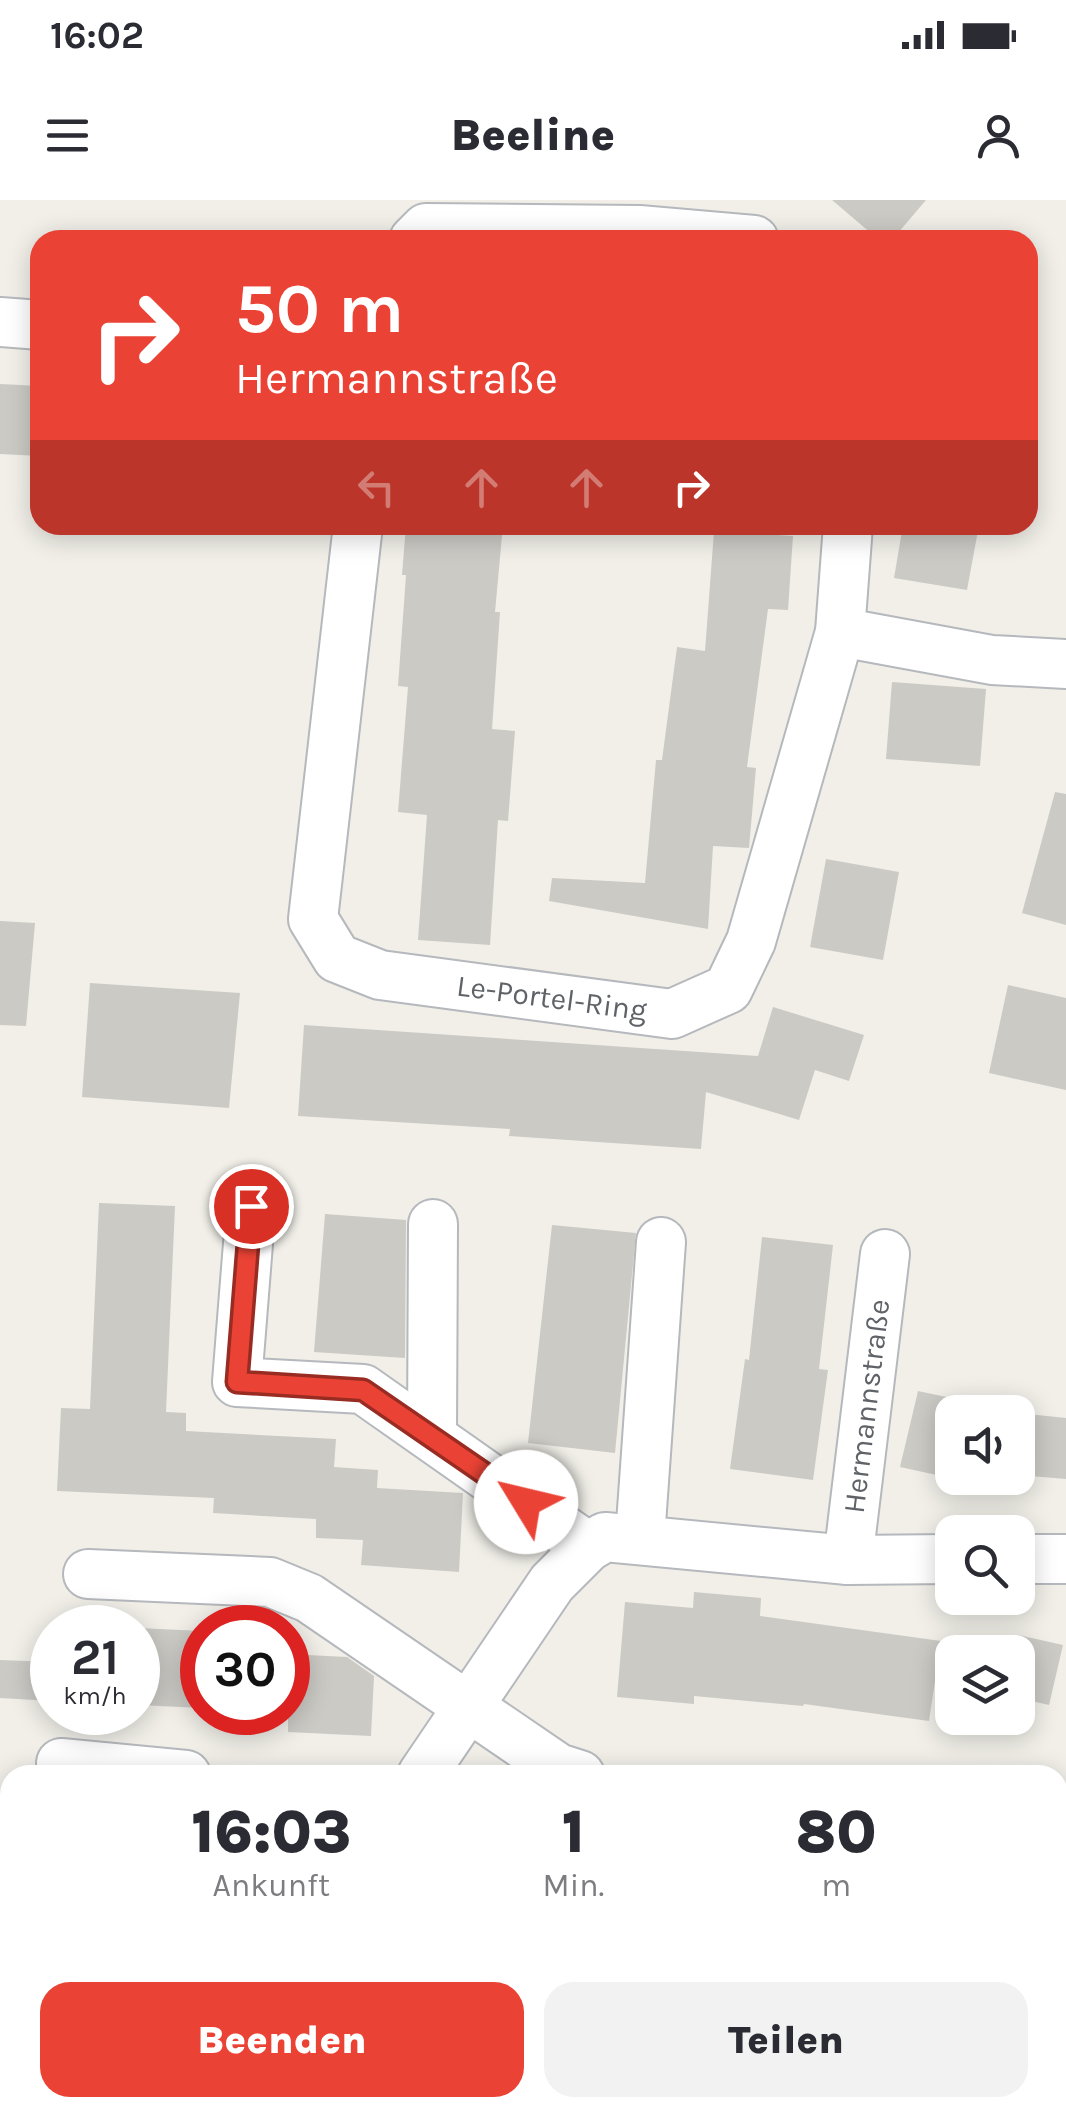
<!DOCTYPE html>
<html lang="de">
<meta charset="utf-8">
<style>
:root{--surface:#fff;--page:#f2f2f3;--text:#2b2b33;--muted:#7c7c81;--accent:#ea4335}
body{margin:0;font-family:Karla,sans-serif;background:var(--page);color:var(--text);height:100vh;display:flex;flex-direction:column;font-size:38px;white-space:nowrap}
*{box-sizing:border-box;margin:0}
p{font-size:32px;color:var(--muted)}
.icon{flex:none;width:55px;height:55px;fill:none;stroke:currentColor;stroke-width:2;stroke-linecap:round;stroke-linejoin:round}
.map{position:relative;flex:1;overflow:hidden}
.side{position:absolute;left:0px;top:1565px;width:1068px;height:352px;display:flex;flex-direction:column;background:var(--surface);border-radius:30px 30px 0 0;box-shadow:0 5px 25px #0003}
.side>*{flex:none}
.hud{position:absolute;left:30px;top:30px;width:1008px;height:305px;border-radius:30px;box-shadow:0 5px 25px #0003;background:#ea4335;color:#fff;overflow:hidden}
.controls{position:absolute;left:935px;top:1195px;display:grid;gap:20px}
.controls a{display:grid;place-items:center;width:100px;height:100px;border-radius:20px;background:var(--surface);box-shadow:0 5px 25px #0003;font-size:50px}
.speed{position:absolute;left:30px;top:1405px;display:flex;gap:20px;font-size:50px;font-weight:700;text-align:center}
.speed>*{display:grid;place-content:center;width:130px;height:130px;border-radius:50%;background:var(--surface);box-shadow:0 5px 25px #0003;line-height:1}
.speed small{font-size:25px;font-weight:400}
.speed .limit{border:15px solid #d22;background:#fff;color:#111}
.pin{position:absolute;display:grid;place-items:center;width:85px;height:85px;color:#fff;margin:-42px;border:5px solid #fff;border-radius:50%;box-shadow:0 2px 10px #0007}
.me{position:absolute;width:110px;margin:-55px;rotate:306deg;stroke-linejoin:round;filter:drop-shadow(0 0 8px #0008)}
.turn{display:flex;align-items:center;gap:35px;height:210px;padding:0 40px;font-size:45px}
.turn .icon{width:130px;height:130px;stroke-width:2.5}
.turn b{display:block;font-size:70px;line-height:85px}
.lanes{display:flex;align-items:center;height:95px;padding:0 40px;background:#0003;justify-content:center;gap:50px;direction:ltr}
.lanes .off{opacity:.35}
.eta{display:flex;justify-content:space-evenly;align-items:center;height:170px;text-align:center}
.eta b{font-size:60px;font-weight:800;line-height:70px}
.cta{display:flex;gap:20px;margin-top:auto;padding:20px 40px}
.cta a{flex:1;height:115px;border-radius:30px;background:var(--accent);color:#fff;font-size:40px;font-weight:800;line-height:115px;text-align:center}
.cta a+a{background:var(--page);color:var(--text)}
.status{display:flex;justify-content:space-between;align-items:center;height:70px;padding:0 50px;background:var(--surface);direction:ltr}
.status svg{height:28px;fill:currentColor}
header{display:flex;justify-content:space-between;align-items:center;height:130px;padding:0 40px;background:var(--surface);font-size:45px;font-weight:800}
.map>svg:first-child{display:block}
.building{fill:#cccac5}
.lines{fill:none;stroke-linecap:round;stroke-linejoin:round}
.street-casing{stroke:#b5b8bc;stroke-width:52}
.street{stroke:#fff;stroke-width:48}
.route-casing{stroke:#982c22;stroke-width:25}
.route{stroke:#ea4335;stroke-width:18}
.labels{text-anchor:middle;stroke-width:9;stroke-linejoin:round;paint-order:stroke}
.street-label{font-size:30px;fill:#5f6368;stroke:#fff}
</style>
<div class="status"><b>16:02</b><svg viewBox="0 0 49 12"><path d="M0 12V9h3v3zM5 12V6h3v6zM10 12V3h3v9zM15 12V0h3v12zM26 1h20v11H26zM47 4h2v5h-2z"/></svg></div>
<header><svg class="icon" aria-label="menu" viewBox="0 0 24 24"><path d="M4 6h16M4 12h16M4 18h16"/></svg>Beeline<svg class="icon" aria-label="person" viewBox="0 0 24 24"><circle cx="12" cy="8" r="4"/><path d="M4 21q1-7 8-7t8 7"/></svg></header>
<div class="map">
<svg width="1066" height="1916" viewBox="0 0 1066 1916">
<rect width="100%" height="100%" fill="#f1efe8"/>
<path class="building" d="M832,0H926L892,40H879Z
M0,184L40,186V256L0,254Z
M406,325H503L495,412H500L492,529L515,531L508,621L498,620L490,745L418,740L427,615L398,612L408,487L398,486L406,375H402Z
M903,325H979L967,390L894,378Z
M714,331L793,336L788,410L768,409L747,567L756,568L749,648L713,646L708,729L549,701L552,678L645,683L656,560H662L677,447L705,451Z
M892,482L986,489L980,566L886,559Z
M1055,592L1066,594V725L1022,713Z
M826,659L899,672L883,760L810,747Z
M0,721L35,723L26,826L0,825Z
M90,783L240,793L229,908L82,897Z
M1008,785L1066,798V890L989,873Z
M773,807L864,835L849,881L815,870L799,920L706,892L701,949L509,936L510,929L298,916L304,825L758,856Z
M99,1003L175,1006L166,1212L186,1213V1231L336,1239L334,1267L378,1270L377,1288L463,1293L459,1372L361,1365L363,1340L316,1338V1319L213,1313L214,1298L57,1291L61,1208L90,1209Z
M325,1014L406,1020L405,1158L314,1152Z
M552,1025L636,1033L615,1253L528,1243Z
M762,1037L833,1045L819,1169L828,1170L813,1280L730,1269L745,1159L749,1160Z
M918,1191L1017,1212H952V1278H989L987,1286L900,1267Z
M1018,1213L1066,1218V1279L1018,1275Z
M694,1392L761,1398L760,1416L941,1441L929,1521L804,1504L803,1506L694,1496V1504L617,1497L625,1402L693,1408Z
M138,1428L202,1431V1508L138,1505Z
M1018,1435L1063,1445L1049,1505L1018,1498Z
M288,1454L347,1457L374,1476L371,1536L288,1532Z
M0,1460L52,1462V1501L0,1498Z"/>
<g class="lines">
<defs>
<g id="street">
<path d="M414,40L426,28L639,30L754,40"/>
<path d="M0,122L40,125"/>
<path id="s1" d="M358,325L313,719L337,758L380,775L672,814L728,789L751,741L840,432L848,325"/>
<path d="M840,432L992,460L1066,464"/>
<path d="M251,1006L237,1182L363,1189L588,1347"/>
<path d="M432,1235L433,1024"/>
<path d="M640,1338L661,1042"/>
<path d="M1018,1359H1066"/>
<path id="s2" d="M848,1360L885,1054"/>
<path d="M88,1374L270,1382L309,1398L558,1568L580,1575"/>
<path d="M61,1563L186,1575"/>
<path d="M422,1575L552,1383L588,1347L605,1337L848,1360L952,1359"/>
<path d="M401,1908L406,1916"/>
<path d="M122,1916L135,1908"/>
</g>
</defs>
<use href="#street" class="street-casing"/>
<use href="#street" class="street"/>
</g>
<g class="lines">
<defs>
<path id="route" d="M251,1006L237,1182L363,1190L526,1302"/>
</defs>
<use href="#route" class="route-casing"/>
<use href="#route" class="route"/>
</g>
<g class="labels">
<g class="street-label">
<text dy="10" stroke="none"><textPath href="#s1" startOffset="662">Le-Portel-Ring</textPath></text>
<text dy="10" stroke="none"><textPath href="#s2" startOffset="155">Hermannstraße</textPath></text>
</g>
</g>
</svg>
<div class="controls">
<a><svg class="icon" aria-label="sound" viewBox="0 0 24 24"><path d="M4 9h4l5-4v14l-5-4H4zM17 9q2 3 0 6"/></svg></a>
<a><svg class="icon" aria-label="search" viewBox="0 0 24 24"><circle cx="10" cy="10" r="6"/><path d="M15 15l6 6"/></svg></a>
<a><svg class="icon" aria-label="layers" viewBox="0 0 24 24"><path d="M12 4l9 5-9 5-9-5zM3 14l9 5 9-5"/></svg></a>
</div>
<div class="speed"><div>21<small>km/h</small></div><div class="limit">30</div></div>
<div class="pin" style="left:251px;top:1006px;background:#d93025"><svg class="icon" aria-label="arrive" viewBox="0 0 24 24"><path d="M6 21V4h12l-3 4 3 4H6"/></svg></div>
<svg class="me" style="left:526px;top:1302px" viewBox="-20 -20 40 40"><circle r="19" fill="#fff"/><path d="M0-13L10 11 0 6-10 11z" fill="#ea4335"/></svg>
<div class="hud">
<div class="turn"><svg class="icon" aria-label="right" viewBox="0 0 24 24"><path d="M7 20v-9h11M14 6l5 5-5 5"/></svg><div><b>50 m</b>Hermannstraße</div></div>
<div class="lanes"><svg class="icon off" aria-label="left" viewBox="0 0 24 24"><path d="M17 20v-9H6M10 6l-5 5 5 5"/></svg><svg class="icon off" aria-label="ahead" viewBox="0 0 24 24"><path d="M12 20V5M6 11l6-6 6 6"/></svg><svg class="icon off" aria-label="ahead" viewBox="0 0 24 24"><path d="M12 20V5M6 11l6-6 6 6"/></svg><svg class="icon" aria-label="right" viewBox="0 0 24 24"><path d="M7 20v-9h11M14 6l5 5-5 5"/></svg></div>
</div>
<section class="side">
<div class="eta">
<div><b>16:03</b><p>Ankunft</p></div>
<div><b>1</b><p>Min.</p></div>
<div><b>80</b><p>m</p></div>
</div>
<div class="cta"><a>Beenden</a><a>Teilen</a></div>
</section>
</div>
